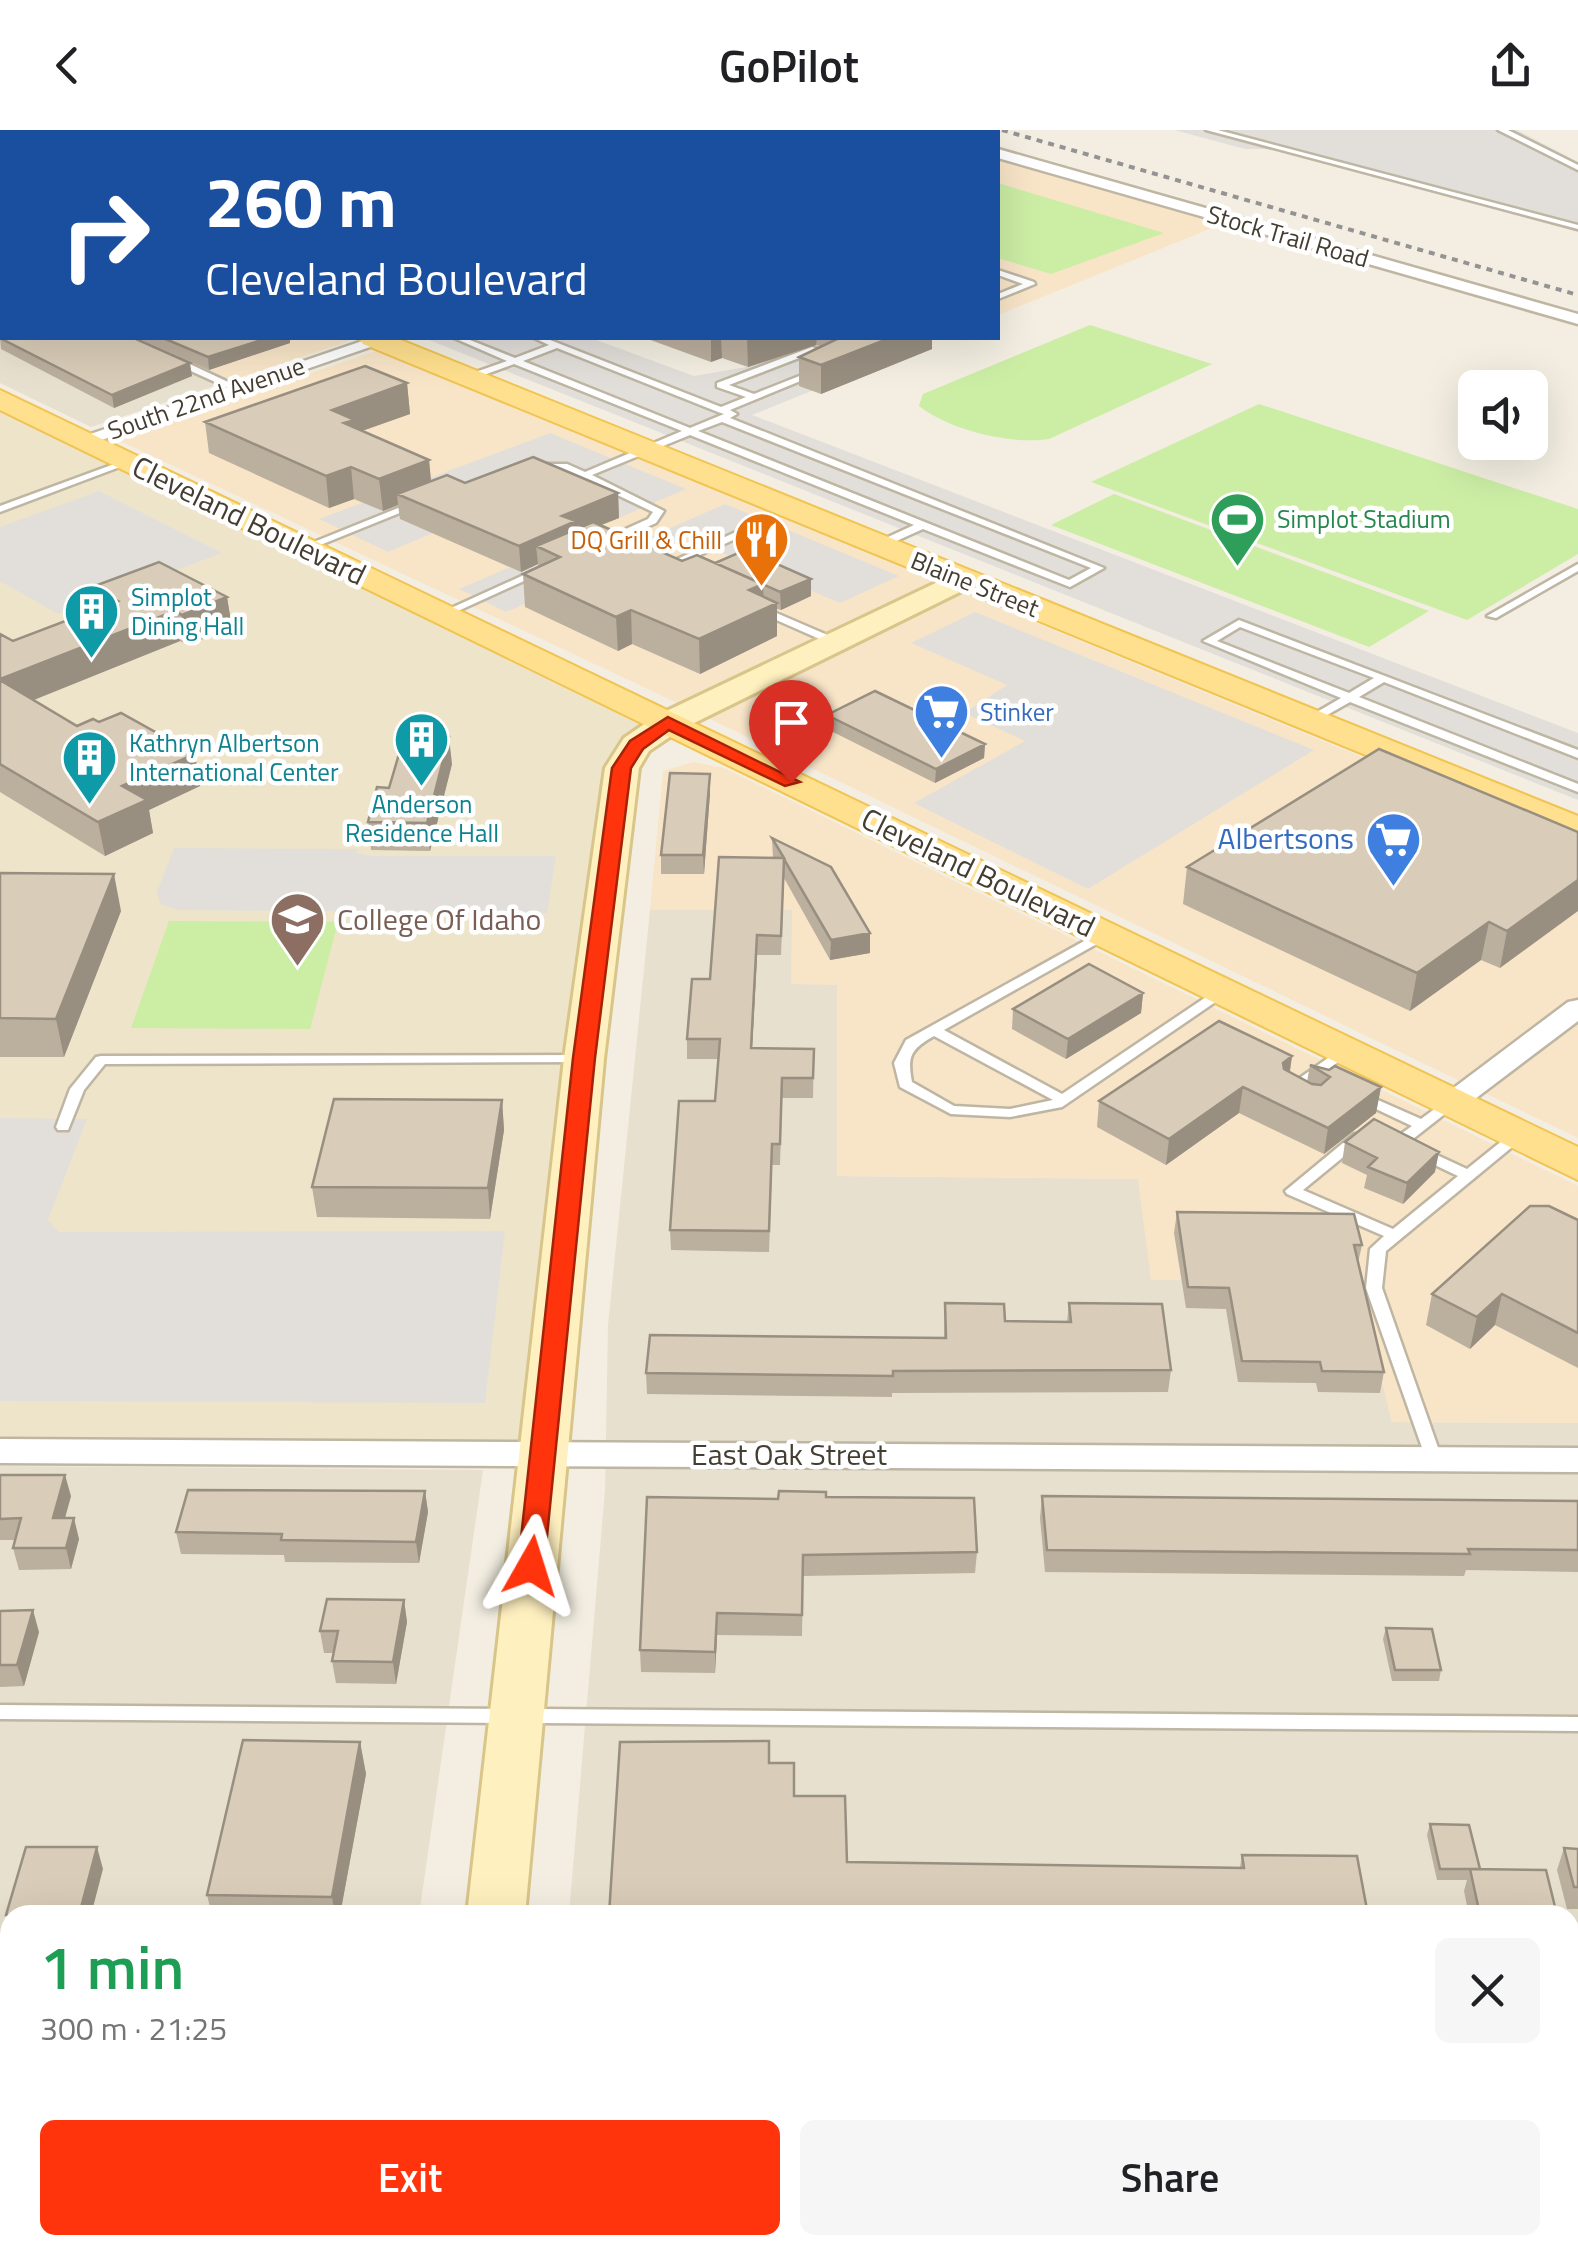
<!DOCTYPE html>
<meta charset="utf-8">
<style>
:root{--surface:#fff;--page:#f6f6f6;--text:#202124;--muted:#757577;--accent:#ff340c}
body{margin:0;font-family:"Titillium Web",sans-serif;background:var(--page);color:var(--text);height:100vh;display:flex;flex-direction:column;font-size:38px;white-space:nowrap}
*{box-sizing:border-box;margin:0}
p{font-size:32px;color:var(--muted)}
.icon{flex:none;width:55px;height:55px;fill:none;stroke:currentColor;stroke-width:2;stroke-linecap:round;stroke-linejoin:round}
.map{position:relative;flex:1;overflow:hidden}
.side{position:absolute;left:0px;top:1775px;width:1580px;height:350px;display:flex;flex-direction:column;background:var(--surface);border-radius:30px 30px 0 0;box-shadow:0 10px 40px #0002}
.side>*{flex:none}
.guide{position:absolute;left:0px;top:0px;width:1000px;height:210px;box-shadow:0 10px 40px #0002;background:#1a4fa0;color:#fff;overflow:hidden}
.tools{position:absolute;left:1458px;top:240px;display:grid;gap:20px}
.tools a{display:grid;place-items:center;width:90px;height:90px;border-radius:15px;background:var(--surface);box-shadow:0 10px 40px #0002;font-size:50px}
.pin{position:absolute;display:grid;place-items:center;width:85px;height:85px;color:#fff;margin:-102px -42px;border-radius:50% 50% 50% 0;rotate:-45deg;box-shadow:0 0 10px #0007}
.pin .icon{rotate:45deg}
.me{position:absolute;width:110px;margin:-55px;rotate:6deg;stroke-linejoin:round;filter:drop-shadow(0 0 8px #0008)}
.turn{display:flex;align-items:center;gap:35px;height:210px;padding:0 40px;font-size:45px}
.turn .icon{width:130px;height:130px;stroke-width:2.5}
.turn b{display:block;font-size:70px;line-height:85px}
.round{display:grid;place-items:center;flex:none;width:105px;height:105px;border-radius:15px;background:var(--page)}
.overview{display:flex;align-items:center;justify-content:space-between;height:170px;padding:0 40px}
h1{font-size:60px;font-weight:600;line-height:75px;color:#1e9e55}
.action{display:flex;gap:20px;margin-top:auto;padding:20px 40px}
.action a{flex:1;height:115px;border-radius:15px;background:var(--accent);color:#fff;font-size:40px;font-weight:600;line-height:115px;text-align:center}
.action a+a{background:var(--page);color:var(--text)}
header{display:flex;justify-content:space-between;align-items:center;height:130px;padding:0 40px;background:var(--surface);font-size:45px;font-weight:600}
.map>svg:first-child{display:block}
.residential{fill:#e7e0ce}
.commercial{fill:#f8e5c8}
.education{fill:#eee4c9}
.green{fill:#cbeda4}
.parking{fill:#e2dfda}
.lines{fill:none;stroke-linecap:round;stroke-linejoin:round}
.lane-casing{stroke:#beb6a3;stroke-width:5}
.street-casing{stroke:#beb6a3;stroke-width:5}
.secondary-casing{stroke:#d8c58a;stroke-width:6}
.primary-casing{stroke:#f1c351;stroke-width:4}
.lane{fill:#fff;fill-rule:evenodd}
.street{fill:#fff;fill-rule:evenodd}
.secondary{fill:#fff0bf;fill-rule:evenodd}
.primary{fill:#ffe08e;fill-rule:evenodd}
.rail{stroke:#939393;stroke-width:4;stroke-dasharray:6 6;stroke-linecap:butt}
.wall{fill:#bbaf9e}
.shaded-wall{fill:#988f81}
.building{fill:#d9ccb8;stroke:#988f81;stroke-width:2.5}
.route{fill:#ff340c;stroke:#a62208;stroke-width:2.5}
.labels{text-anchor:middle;stroke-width:9;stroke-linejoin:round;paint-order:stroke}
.far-street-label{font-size:25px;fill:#443d31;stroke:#fff}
.far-leisure-label{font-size:25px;fill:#27864d;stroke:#fff;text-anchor:start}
.far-food-label{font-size:25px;fill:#c56008;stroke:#fff;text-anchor:end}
.far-culture-label{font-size:25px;fill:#0d838f;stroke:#fff;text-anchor:start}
.far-shop-label{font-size:25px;fill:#366cbe;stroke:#fff;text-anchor:start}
.street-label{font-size:30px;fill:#443d31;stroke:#fff}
.shop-label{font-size:30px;fill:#366cbe;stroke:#fff;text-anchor:end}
.education-label{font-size:30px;fill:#785e54;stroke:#fff;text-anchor:start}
</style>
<header><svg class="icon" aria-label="back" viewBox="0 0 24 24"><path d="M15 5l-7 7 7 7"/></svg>GoPilot<svg class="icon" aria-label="share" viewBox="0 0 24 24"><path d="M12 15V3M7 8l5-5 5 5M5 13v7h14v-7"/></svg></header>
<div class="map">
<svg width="1578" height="2125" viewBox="0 0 1578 2125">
<rect width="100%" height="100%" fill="#f3eee1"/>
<path class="residential" d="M8,208H256L190,231L233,250L91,297L0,253V210Z
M650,780H792L837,854L838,1046L1138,1049L1358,1151L1392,1292L1578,1293V1860H1570V1785H569L605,1360L608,1195Z
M0,1336L483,1340L419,1785H10V2115H372L370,2125H0Z
M1570,1963H1578V2125H539L540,2115H1570Z"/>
<path class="commercial" d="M998,29L1222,94L998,185Z
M256,208H341L349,211L233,250L189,230Z
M376,221L1578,716V1008L654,562L116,309Z
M693,632L724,638L1578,1056V1293L1392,1292L1358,1151L1151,1150L1138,1049L837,1046V855L791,854L792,780H650L663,641Z"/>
<path class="education" d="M0,269L668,593L636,615L542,1324L0,1321Z"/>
<path class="green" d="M998,53L1164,103L1051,144L998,128Z
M1090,195L1212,234L1049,309C1012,315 949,300 919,276L923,264Z
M1259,274L1578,379V424L1467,490L1091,352Z
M1114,364L1429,481L1369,517L1051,395Z
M169,791L338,792L310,899L131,898Z"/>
<path class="parking" d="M1174,0H1517L1578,32V102L1268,19H1245Z
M424,208H591L694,246L746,237L820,208L890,229L752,285L1578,603V670Z
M550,303L686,359L619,388L534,352L420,396L433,403L388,422L319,389Z
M99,361L222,423L58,484L0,451V397Z
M725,374L899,446L840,473L687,408L650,424L629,416Z
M567,413L617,434L506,482L459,459Z
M975,482L1314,620L1088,759L914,673L1025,611L964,583L1007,555L911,513Z
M174,718L358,719L357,723L371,726H556L547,783L178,780L160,774L157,762Z
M0,988L87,989L48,1090L59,1102L505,1101L485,1273L0,1271Z"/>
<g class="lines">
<defs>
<path id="lane" d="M466,0H493L496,2H473Z
M1206,0H1218L1578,95V99Z
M1498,0H1508L1578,35V40Z
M998,140L1034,152L1035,154L998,169V164L1023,154L998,145Z
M0,150L2,151V156H0Z
M454,208H465L515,228L549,215L534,208H545L721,277L746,267L717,257V253L812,217L835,225V229L832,230L812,223L729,255L754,264L812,241L820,243L730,280L737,284L730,288L1104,438L1070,457L923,399L883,417H875V413L914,395L690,305L592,345L664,381L656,393L607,415H599V411L648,389L653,382L565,340L538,339L533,336L535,334H567L585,342L682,301L514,234L473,249H467V245L507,231ZM557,218L718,282L724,284L690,298L523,231ZM722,292L1091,438L1069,450L698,301Z
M173,229H179L241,258L233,260L173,233Z
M125,330L133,332L0,382V376Z
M413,372L422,374L308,420L299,418Z
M738,401L743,404L742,406L669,439L660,437Z
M1578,434V441L1496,488L1487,486Z
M537,439L546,441L447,486L438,484Z
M760,476L839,510L841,512L835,515L831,514L756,481V477Z
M1239,490L1578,620V628L1384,552L1359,567L1578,654V662L1350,572L1313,593H1305V589L1341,568L1203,511ZM1240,497L1374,548L1349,563L1217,511Z
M1104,800L1109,801L1111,804L1109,807L944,900L1062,964L1218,859L1223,858L1230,862L1062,977L1010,987L951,984L900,957L894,933L906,910ZM934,906L1053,970L1010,979L954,976L912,952C907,926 911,919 934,906Z
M1345,916L1352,920L1350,923L1294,965H1284L1282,962L1284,959Z
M584,925L589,926L591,929L589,932L105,934L84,960L68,1000H58L56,997L70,959L96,927L101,926Z
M1362,963L1421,989L1448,969H1458L1460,972L1404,1016L1399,1017L1385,1009L1392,1005L1398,1006L1412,996L1357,970L1355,967Z
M1518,1001L1523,1002L1525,1005L1523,1008L1386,1121L1382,1158L1442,1329L1440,1333H1428L1426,1329L1366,1158L1370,1119L1384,1106L1287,1064L1285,1061L1354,1004H1364L1366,1007L1364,1010L1303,1060L1393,1099L1458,1046L1416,1026L1414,1023L1416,1020H1426L1467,1039L1513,1002Z
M0,1575L1578,1587V1601L0,1589Z
M643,2115H670L664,2125H637Z
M1146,2115H1173L1179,2125H1152Z"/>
<path id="street" d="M911,0H933L934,2H912Z
M998,19L1578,184V194L998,28Z
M371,208H396L90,314L73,310Z
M1578,870V891L1463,978H1443L1439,972L1443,966L1568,872Z
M0,1309L1578,1318V1342L0,1333Z
M0,1879H10V1917H0Z
M1570,1898L1578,1899V1937L1570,1936Z"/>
<path id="secondary" d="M963,440L974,443L978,449L974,455L680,600L649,621L639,638L604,929L525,1785H467L564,929L605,638L624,608L656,586Z
M428,2115H492L491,2125H427Z"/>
<path id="primary" d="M0,49H2V64H0Z
M359,208H396L1578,686V712L363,214Z
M0,260L1578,1017V1050L0,280Z"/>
</defs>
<use href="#lane" class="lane-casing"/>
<use href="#street" class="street-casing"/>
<use href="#secondary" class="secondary-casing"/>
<use href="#primary" class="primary-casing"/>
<use href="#lane" class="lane"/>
<use href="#street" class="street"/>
<use href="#secondary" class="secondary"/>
<use href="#primary" class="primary"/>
<path class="rail" d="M1002,0L1578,165"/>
</g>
<path class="wall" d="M0,207L192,246L114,278L1,219Z
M137,208H290V213L209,240Z
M645,208H932V219L821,264L799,256V227L820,216L816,215L748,237L722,228L711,232Z
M407,253L410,284L362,301L429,330L431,351L618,363L619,388L601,395L682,431L715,433L811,466L781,480L777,479V506L700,544L632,514L618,521L525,477L523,444L538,437V434L521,442L400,389L398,375L383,381L354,369L329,378L209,323L205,292Z
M92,457L227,467L232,498L187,515L180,511L34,570L77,596L200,656L149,680L153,703L105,726L0,662V504L13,511L96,480Z
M827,585L985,614L984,628L935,653L827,599Z
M452,634L430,721L371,720L368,692L389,658Z
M710,644V663L704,744H661V725Z
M1578,702L1500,838L1481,830L1410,881L1183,774L1187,737Z
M772,708L870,803V823L830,830L784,748L781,825H757L752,918L814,919L813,968H782L780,1035H772L769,1122L671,1120L670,1100L715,971L718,929H687V909L710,849L773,728Z
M0,743L121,781L64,927H0Z
M1143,863L1141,883L1066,929L1012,899L1013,879Z
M1292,926L1290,942L1307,952L1310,935L1381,957L1376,983L1324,1024L1239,983L1166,1035L1097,997L1099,971Z
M502,970L504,1000L490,1089L317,1087L312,1057Z
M1345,1012L1435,1042L1403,1074L1364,1058L1367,1045L1342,1033Z
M1177,1082L1362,1115L1358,1133L1384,1242L1380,1263L1318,1262L1316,1253L1238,1252L1226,1179L1186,1178L1174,1103Z
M1578,1090V1238L1495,1195L1470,1219L1426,1195L1432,1164Z
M945,1173L1005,1191L1067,1192L1069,1173L1171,1240L1168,1262L892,1263V1267L647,1264L646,1243L944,1208Z
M0,1345L71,1366L65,1388L79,1409L71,1439L19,1440L13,1418L15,1410H0Z
M425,1361L428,1382L419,1433L285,1432L284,1425L181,1424L176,1402Z
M1042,1366L1578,1371V1442L1466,1440L1464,1446L1045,1442L1040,1388Z
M826,1367L977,1422L975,1443L803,1446L802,1506L717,1505L715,1543L641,1542L640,1520L778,1369Z
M404,1470L407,1492L396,1554L336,1553L332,1531L334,1523H324L320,1501Z
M0,1481L39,1502L24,1556L0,1557Z
M1386,1498L1441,1540L1439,1551H1392L1383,1509Z
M360,1612L366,1644L340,1785H212L207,1765Z
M769,1633L847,1732L1240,1737L1242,1725L1368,1785H609Z
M1430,1694L1480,1739L1557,1785H1469L1464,1761L1467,1750H1437L1427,1705Z
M1564,1718L1578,1719V1779H1567L1557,1740Z
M10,2027V2115H42L40,2125H0V2063Z
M186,2115H317L316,2125H184Z
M1471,2115H1570L1578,2125H1476Z"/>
<path class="shaded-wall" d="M268,208H290V213L209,240L208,227Z
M711,208H721L722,228L711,232Z
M747,208H817L816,215L748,237Z
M890,208H932V219L821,264V235Z
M190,233L192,246L114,278L112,265Z
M407,253L410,284L356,303L358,321L332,280Z
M429,330L432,362L397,364L398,375L383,381L379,349Z
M351,337L354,369L329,378L326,346Z
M618,363L619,388L576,405L536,416L538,434L521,442L519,416L562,386Z
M811,449V466L781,480L780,462Z
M763,454L764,479L777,473V506L700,544L699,509L749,460Z
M227,467L232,498L187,515L182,485Z
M631,480L632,514L618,521L616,487Z
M175,481L180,511L6,581L0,549Z
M449,607L452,634L430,721L427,693Z
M985,614L984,628L935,653L936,639Z
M195,624L200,656L149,680L153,703L105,726L98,692L122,656Z
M710,644V663L704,744L703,725Z
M114,744L121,781L64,927L56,889Z
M1578,750V781L1500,838L1507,801Z
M1489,792L1481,830L1410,881L1417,843Z
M870,803V823L830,830L831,810Z
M757,805V825L751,938V918Z
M1143,863L1141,883L1066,929L1068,909Z
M1292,926L1288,952L1280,959L1283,933Z
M1243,957L1239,983L1166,1035L1169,1009Z
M1381,957L1376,983L1324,1024L1328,998Z
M502,970L504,1000L490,1089L488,1058Z
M1439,1022L1435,1042L1403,1074L1407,1053Z
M1502,1164L1495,1195L1470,1219L1477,1187Z
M65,1345L71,1366L59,1409L53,1388Z
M425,1361L428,1382L419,1433L416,1412Z
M74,1388L79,1409L71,1439L66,1418Z
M404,1470L407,1492L396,1554L393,1532Z
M33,1480L39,1502L24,1556L17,1535Z
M717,1483V1505L715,1543V1522Z
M360,1612L366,1644L340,1785H335L332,1767Z
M97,1717L103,1739L91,1785H79Z
M35,2115H42L40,2125H39Z
M273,2115H281L283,2125H271Z"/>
<path class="building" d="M0,0H415L423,2H2V10L0,9Z
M0,81L2,82V129L0,130Z
M2,206V208H134L190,233L112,265L0,208Z
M163,208H268L208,227Z
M839,208H890L821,235L799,227Z
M365,236L407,253L332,280L355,290L344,293L429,330L379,349L351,337L326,346L205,292Z
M533,327L618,363L562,386L576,391L519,416L397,364L447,345L465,353Z
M593,392L682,431L697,425L763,454L749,460L777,473L699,509L631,480L616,487L523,444L560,427L536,416Z
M745,420L811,449L780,462L715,433Z
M159,432L227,467L182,485L175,481L0,549V504L13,511L118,471L92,457Z
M0,550L77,596L93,589L99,592L121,583L195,624L122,656L147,670L98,692L0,634Z
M875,561L985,614L936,639L827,585Z
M404,607H449L427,693L368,692L377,657L389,658Z
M1379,619L1578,702V750L1507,801L1489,792L1417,843L1187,737Z
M670,643L710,644L703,725H661Z
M772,708L831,737L870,803L831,810L784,729L781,806L757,805L751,918L814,919L813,948H782L780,1014H772L769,1101L670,1100L679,971H715L720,909H687L692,849H710L719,727L784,728Z
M0,743L114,744L56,889L0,888Z
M1089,834L1143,863L1068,909L1013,879Z
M1219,891L1292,926L1283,933L1284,939L1312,954L1321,955L1330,947L1310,935L1329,940L1335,936L1381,957L1328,998L1243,957L1169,1009L1099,971Z
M334,969L502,970L488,1058L312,1057Z
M1374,989L1439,1022L1407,1053L1368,1037L1377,1028L1345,1012Z
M1530,1076H1549L1578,1090V1203L1502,1164L1477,1187L1432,1164Z
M1177,1082L1354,1084L1362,1115H1354L1384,1242L1322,1241L1320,1232L1242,1231L1229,1158L1188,1157Z
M945,1173L1004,1174L1005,1191L1071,1192L1069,1173L1162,1174L1171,1240L893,1241V1246L646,1243L650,1205L946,1208Z
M0,1345H65L53,1388H74L66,1418H13L21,1388L0,1389Z
M188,1360L425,1361L416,1412L281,1410L282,1404L176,1402Z
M779,1361L826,1362V1367L974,1368L977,1422L803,1425L802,1485L717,1483L715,1522L640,1520L647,1367L778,1369Z
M1042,1366L1578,1371V1420L1468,1419L1470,1424L1047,1420Z
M327,1469L404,1470L393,1532L332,1531L338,1501H320Z
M33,1480L17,1535H0V1481Z
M1386,1498L1432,1499L1441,1540H1395Z
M243,1610L360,1612L332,1767L207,1765Z
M769,1611V1633H794V1666H845L847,1732L1244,1738L1242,1725L1357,1726L1368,1785H878V1782L758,1780V1785H609L620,1612Z
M1430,1694L1469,1695L1480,1739H1440Z
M26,1717H97L79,1785H6Z
M1564,1718L1578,1719V1757H1574Z
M1470,1739L1546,1740L1557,1785H1480Z
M1570,2021L1578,2036V2125H1545L1543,2122L1533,2125H1493L1488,2115H1570Z
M10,2027V2106L0,2105V2063Z
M186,2115H273L271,2125H184Z
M744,2115H1026L1038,2125H896L893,2122L890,2125H733Z"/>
<path class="route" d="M668,587L800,652L785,656L669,600L643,619L631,638L595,928L544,1436L531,1446L518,1436L573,928L612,638L630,611Z"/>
<defs>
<symbol id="stadium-pin" viewBox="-11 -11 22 30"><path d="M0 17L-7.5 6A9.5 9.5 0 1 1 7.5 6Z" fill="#2e9e5b" stroke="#fff"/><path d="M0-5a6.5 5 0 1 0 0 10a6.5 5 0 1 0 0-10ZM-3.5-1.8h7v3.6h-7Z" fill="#fff"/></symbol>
<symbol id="restaurant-pin" viewBox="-11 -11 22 30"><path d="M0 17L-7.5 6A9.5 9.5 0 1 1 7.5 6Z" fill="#e8710a" stroke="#fff"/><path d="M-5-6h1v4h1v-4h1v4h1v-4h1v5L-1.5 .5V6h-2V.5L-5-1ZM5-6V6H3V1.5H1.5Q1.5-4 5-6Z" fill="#fff"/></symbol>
<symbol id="building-pin" viewBox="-11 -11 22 30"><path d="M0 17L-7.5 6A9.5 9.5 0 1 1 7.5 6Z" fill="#0f9aa8" stroke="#fff"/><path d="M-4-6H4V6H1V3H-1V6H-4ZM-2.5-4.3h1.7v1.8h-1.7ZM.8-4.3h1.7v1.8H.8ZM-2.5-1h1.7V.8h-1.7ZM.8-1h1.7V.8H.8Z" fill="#fff"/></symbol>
<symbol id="supermarket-pin" viewBox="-11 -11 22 30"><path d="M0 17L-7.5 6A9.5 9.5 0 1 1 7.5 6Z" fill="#3f7fe0" stroke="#fff"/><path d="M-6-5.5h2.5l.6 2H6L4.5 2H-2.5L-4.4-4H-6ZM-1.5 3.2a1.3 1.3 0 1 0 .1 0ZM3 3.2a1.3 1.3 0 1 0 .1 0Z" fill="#fff"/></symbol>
<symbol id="university-pin" viewBox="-11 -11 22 30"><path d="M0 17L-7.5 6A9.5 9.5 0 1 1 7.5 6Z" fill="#8d6e63" stroke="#fff"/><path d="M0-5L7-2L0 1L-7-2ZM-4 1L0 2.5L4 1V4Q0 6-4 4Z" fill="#fff"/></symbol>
</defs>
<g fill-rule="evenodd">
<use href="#stadium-pin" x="1206" y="358" width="63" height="86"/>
<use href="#restaurant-pin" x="730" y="378" width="63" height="86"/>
<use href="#building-pin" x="60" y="450" width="63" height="86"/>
<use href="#supermarket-pin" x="910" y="550" width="63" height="86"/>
<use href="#building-pin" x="390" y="578" width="63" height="86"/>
<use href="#building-pin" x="58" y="596" width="63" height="86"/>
<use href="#supermarket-pin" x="1362" y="678" width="63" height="86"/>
<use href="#university-pin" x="266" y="758" width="63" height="86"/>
</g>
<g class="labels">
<g class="far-street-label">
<text transform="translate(1288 106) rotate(16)" y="9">Stock Trail Road</text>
<text transform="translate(206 268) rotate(-19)" y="9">South 22nd Avenue</text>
<text transform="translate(975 454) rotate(22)" y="9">Blaine Street</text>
</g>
<g class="far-leisure-label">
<text x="1277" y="398">Simplot Stadium</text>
</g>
<g class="far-food-label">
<text x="722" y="419">DQ Grill &amp; Chill</text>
</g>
<g class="far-culture-label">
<text x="131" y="476">Simplot<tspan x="131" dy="29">Dining Hall</tspan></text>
<text x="129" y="622">Kathryn Albertson<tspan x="129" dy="29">International Center</tspan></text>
<text x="422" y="683" text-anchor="middle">Anderson<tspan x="422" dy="29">Residence Hall</tspan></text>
</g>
<g class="far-shop-label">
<text x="980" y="591">Stinker</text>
</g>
<g class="street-label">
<text transform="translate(249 391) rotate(26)" y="10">Cleveland Boulevard</text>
<text transform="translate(978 743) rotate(26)" y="10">Cleveland Boulevard</text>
<text x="789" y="1335">East Oak Street</text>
</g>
<g class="shop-label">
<text x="1354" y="719">Albertsons</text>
</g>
<g class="education-label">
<text x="337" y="800">College Of Idaho</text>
</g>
</g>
</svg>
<div class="tools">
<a><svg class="icon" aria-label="sound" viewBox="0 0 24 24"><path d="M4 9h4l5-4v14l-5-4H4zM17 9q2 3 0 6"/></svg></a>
</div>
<div class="pin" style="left:791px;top:652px;background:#d93025"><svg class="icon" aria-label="arrive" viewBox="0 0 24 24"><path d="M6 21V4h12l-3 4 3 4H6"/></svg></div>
<svg class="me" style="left:531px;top:1436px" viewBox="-20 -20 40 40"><path d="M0-17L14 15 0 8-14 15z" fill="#ff340c" stroke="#fff" stroke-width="4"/></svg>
<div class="guide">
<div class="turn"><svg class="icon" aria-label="right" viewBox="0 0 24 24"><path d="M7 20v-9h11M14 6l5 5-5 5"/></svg><div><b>260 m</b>Cleveland Boulevard</div></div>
</div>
<section class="side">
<div class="overview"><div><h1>1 min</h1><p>300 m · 21:25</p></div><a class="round"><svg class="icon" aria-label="close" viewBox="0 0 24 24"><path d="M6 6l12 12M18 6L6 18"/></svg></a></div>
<div class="action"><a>Exit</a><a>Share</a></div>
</section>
</div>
